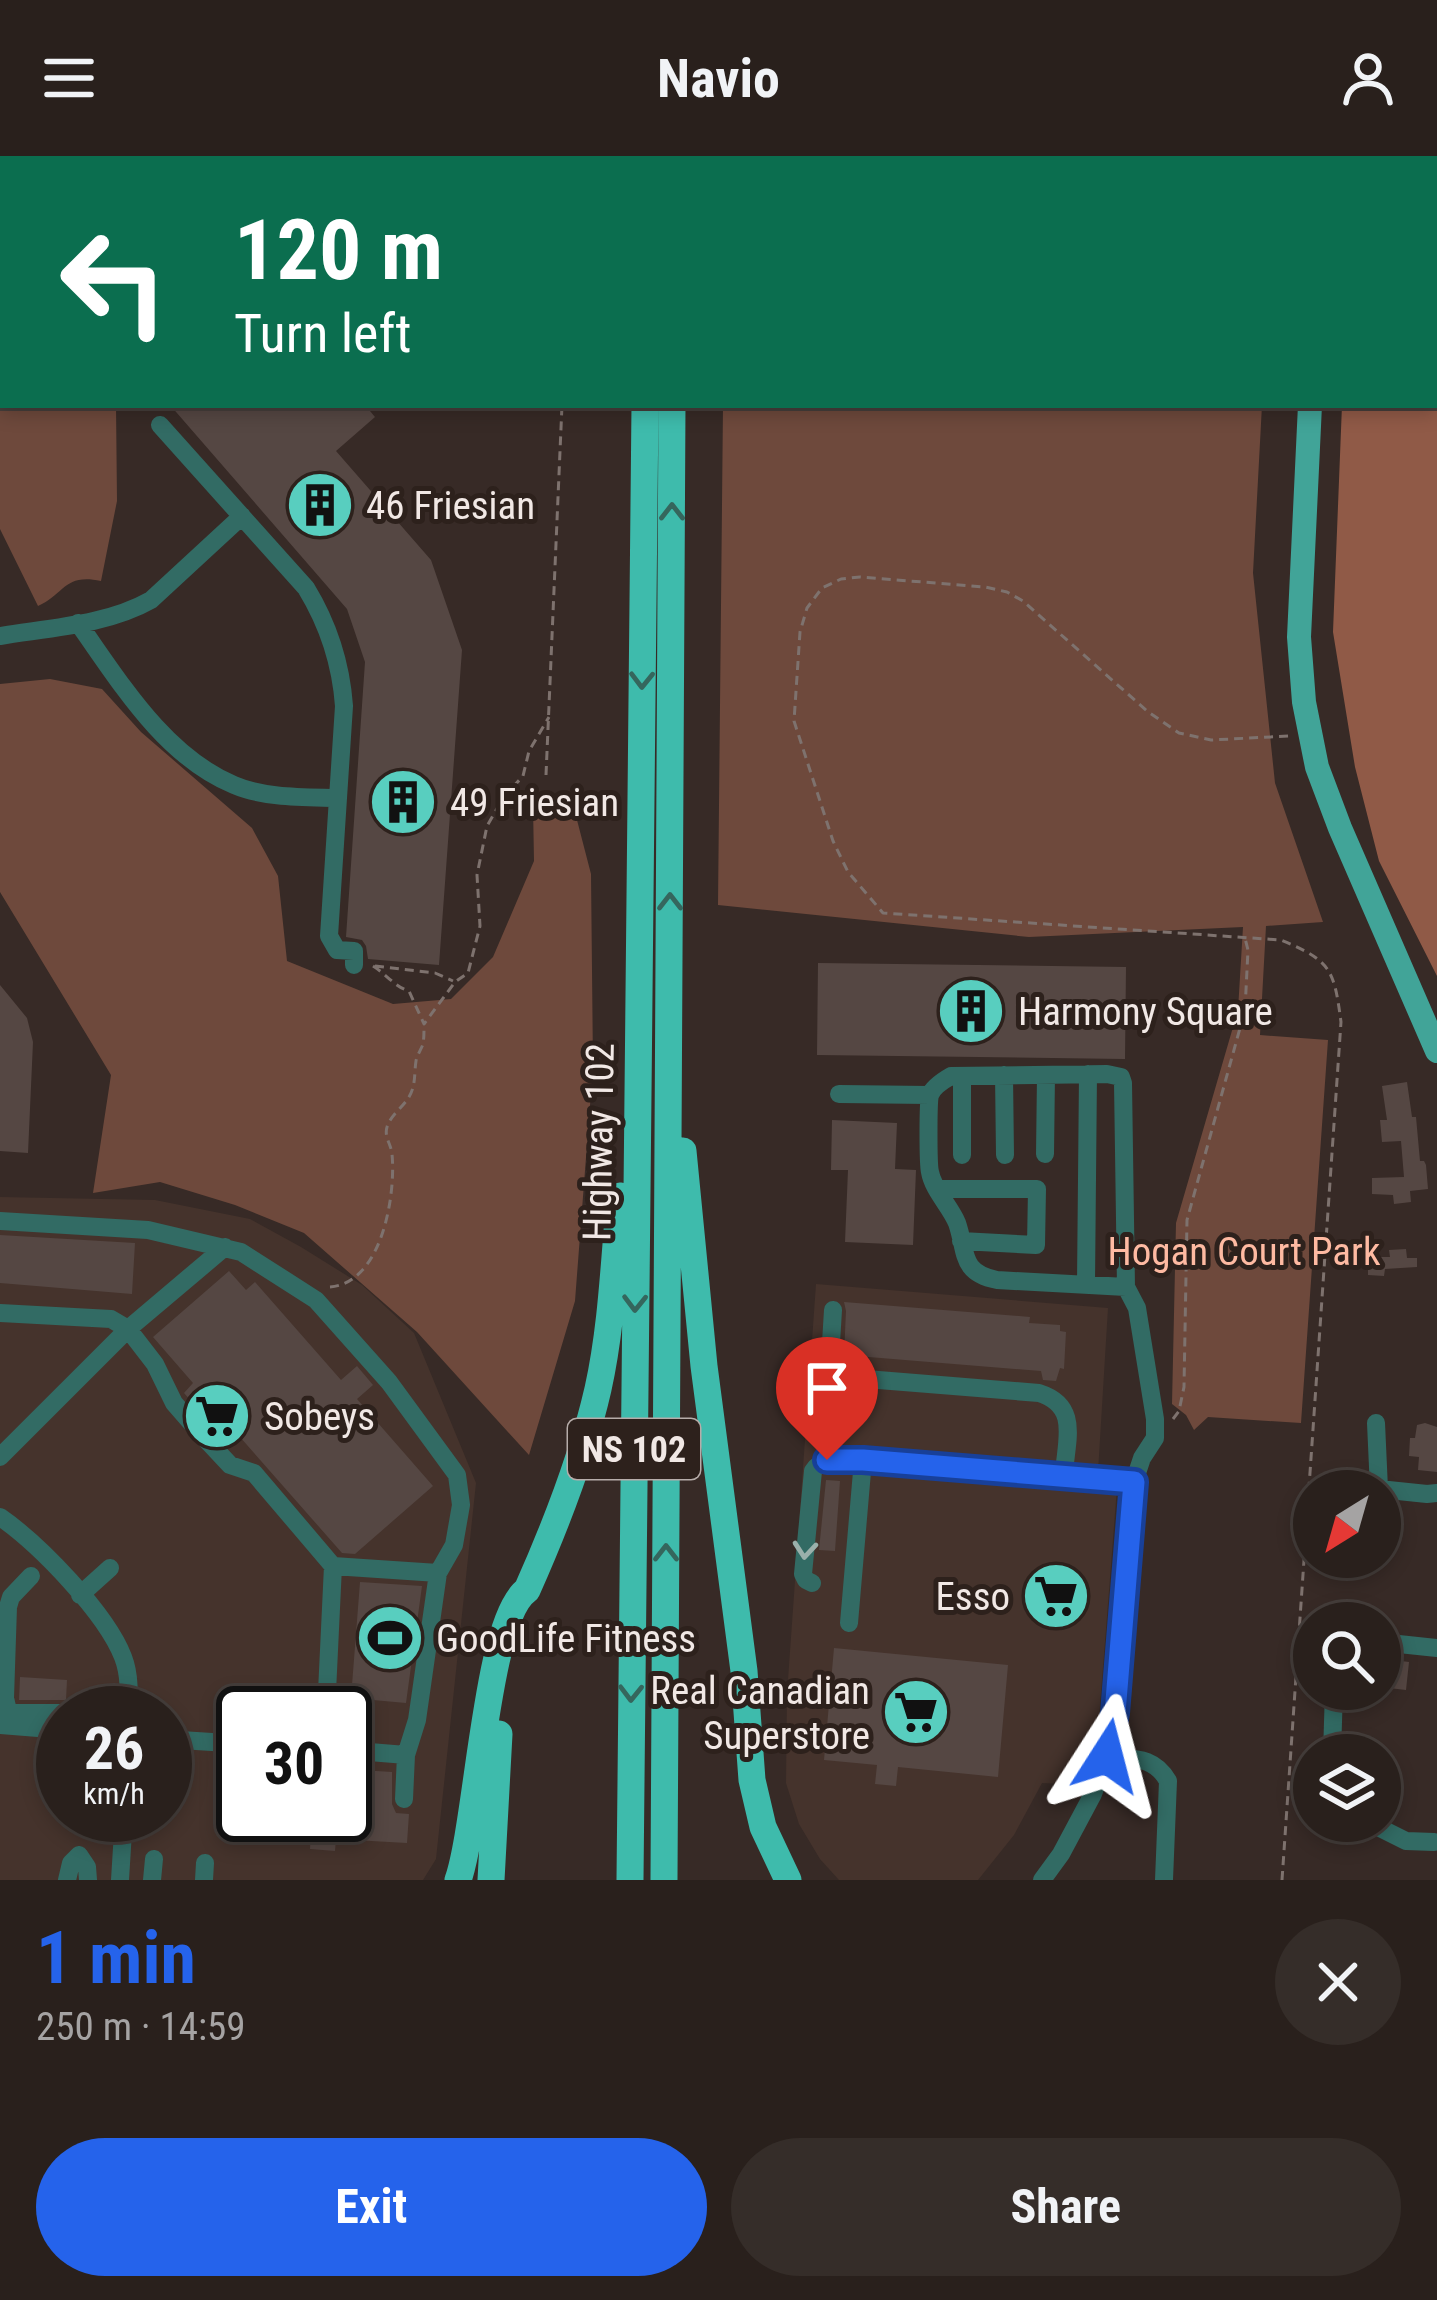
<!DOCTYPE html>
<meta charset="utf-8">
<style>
:root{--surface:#29201c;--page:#352d29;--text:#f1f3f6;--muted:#a5a3a3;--line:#453e3b;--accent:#2563eb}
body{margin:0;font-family:"Roboto Condensed",sans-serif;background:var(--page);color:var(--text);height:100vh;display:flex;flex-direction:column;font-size:45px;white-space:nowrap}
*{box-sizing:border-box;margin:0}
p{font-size:39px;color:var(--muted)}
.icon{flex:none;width:66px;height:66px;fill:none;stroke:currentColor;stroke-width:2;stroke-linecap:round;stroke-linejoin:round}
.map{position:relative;height:1724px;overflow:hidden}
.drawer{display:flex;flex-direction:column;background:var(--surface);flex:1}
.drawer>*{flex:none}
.hud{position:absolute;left:0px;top:0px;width:1437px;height:252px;box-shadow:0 6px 18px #0003,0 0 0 3px var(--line);background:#0b6e4f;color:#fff;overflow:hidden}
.needle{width:78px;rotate:217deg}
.buttons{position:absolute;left:1293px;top:1314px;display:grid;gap:24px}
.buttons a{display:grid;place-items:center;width:108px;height:108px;border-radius:50%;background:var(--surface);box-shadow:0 6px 18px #0003,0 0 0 3px var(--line);font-size:60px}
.speed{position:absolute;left:36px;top:1530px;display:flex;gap:24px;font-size:60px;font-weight:700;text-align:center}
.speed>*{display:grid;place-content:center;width:156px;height:156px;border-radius:50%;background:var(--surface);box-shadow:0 6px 18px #0003,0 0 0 3px var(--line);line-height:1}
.speed small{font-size:30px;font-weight:400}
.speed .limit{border:6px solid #111;border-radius:18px;background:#fff;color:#111}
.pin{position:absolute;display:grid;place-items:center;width:102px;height:102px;color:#fff;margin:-123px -51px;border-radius:50% 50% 50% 0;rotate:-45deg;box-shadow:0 0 12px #0007}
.pin .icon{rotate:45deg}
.me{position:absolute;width:132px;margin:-66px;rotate:9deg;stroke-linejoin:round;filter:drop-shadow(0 0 9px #0008)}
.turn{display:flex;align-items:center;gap:42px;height:252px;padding:0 36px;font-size:54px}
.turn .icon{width:156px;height:156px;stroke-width:2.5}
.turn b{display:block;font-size:84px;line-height:102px}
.round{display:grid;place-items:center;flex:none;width:126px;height:126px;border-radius:63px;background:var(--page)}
.head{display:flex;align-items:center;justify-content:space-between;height:204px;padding:0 36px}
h1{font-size:72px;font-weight:700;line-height:90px;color:var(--accent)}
.action{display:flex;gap:24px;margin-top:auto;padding:24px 36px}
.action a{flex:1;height:138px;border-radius:72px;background:var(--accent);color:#fff;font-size:48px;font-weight:700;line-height:138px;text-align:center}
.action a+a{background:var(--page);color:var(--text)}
header{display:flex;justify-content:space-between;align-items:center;height:156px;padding:0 36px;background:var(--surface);font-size:54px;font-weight:700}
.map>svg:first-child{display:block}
.built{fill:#45332c;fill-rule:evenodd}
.green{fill:#6e493c}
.water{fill:#905a47}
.building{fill:#554743}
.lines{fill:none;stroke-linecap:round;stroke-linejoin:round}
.path{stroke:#7e726e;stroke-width:3;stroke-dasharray:9 6;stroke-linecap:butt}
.minor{stroke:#326b64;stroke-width:18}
.major{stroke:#41a498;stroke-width:24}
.highway{stroke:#3ebbac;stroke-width:27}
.oneway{stroke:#35665d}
.oneway2{stroke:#9bb0ab}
.route-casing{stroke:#184099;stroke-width:30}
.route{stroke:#2563eb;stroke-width:21}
.labels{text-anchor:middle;stroke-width:10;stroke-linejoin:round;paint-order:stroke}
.shield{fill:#2d211c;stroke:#b6aca9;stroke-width:3}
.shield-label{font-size:36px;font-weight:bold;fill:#f1e8e5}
.poi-label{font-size:39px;fill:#f1e8e5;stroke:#2d211c;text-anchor:start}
.street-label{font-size:39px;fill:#f1e8e5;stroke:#2d211c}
.park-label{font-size:39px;fill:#febaa2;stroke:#2d211c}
</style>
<header><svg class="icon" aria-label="menu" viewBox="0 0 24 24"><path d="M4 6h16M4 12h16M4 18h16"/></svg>Navio<svg class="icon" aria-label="person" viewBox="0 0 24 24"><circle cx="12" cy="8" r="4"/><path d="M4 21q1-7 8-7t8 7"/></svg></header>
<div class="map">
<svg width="1437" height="1724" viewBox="0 0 1437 1724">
<rect width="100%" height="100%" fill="#372a26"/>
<path class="built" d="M0,1041L155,1044L250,1063L301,1091L362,1129L414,1177L476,1327L436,1703L423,1724H0ZM63,1557H165V1659H63ZM243,1557H345V1659H243Z
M816,1128L1108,1152L1098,1316L1118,1319L1099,1563L1094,1596L1084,1629L1042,1627L1014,1679L978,1724H839L820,1703L799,1668L786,1627L787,1538Z"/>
<path class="green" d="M727,0H1280L1279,3H727Z
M3,199V249H116L117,345L101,425C64,417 65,438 38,450L0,373V201Z
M723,249H1262L1253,417L1275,627L1323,766L1266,770L1260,879L1328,884L1301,1267L1208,1261L1194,1274L1186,1259L1172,1248L1176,1067L1238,854L1243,771L1029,781L718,749Z
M50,523L102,533L141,576L252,672L278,720L287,805L393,848L451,843L493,801L534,705L533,650L577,664L591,718L593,910L575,1145L529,1299L417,1176L304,1077L235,1049L160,1026L93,1037L111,919L0,736V528Z"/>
<path class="water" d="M1367,0H1437V820L1379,705L1355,611L1333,476L1342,249H1434V3H1367Z"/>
<path class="building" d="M170,249H365L375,261L336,295L431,404L462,494L439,809L368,803L366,790L362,784L346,781L365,506L347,453Z
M818,807L1126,811L1125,903L817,899Z
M0,829L27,862L33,886L28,997L0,995Z
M1407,926L1412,961H1416L1420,1005H1424L1426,1009L1428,1033L1410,1035L1411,1046L1394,1048L1393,1039L1372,1038V1022L1404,1021L1401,985L1382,986L1380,964H1387L1382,930Z
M832,964L897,967L895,1013L916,1014L913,1089L845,1086L848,1014H831Z
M0,1079L135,1087L132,1138L0,1127Z
M1406,1093L1407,1102H1417V1111L1385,1113L1384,1120L1368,1119V1101H1390L1389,1094Z
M229,1115L246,1134L255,1126L341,1224L357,1210L373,1229L357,1243L433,1330L355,1398L342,1397L240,1281L230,1290L222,1280L184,1237L193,1227L153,1181Z
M844,1146L1030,1161L1029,1167L1060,1169V1175L1066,1176L1064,1213L1060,1212L1056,1225L1043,1224L1041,1215L844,1199L846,1155Z
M1425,1267L1437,1271V1316L1418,1314L1419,1301L1409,1300L1410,1282H1415L1417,1269Z
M826,1324L840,1325L835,1395L819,1394Z
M1041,1418L1074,1420L1070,1462L1038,1459Z
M360,1426L422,1430L406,1547L351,1542Z
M834,1492L1008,1509L998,1621L898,1611L896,1630L875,1628L877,1609L824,1604Z
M1385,1503L1409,1506L1406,1534L1380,1531V1513L1384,1514Z
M20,1521L67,1524L66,1544H19Z
M345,1613L392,1616V1648L396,1657L409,1658L407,1687L336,1683L335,1695L310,1693L312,1659H345Z"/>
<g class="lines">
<path class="path" d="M550,0V3
M546,619L562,249
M373,810C386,818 395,831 409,835L424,868L455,826L468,817L480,770L477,719L487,670L503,642L523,620L529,595L549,561
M375,810L435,817L453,825
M330,1131C382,1127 396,1039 392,998C391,988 384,981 387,971C390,960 403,951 409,941C416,929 414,918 416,905C417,899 421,894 423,888C424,882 424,876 424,870
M1173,1263L1179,1255L1184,1231L1187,1064L1245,854L1248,794L1245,782
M1282,1724L1341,866C1334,813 1331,805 1281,784L883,757L848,716L833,685L794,565L800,476L807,452L822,432L841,423L860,421L985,431L1007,436L1023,445L1147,555L1179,577L1211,584L1290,580"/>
<path class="minor" d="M332,0V3
M56,3L58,0
M0,74L3,70
M160,269L306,432C328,468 341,508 344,550L329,780L337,794L354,795V809
M78,467C120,526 164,600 234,629C264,642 304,641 337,642
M0,480C49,472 107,469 151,444L242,360
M1004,919L1005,999
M962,920V999
M839,938L930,939
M1045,998L1046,919
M938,1033H1037L1036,1089L961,1085
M0,1065L148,1074L241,1096L316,1144L389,1226L457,1319L461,1349L454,1389L438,1417L417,1564L406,1599L404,1643
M1086,1127L1088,918
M833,1154L829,1220L1039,1237C1080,1250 1066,1284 1064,1318
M0,1157L111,1163L128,1173L155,1208L174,1247L201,1278L230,1309L254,1317L333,1410L326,1557
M1376,1267L1379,1333L1427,1338L1437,1337
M824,1276L829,1220
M0,1301L128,1173L225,1091
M0,1361C39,1388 106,1457 123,1501C130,1519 129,1538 128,1557
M333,1410L438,1417
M812,1427L806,1424L803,1418L813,1315C823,1299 845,1303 863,1304
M80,1439L110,1412
M849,1467L863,1304L1134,1326
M1380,1486L1437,1492
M0,1552L16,1557H91
M8,1555L5,1542L8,1451L11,1441L31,1420
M0,1569L63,1574
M165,1583L243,1588
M345,1594L406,1599
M1332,1599L1334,1533
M1107,1600C1133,1603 1154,1600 1168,1625L1164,1724
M1366,1665L1406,1685L1434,1686
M79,1699L87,1711L88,1724
M67,1724L71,1707L79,1699
M120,1724L124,1659
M152,1724L154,1703
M204,1724L205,1707
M1042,1724L1061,1698L1093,1638L1107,1600L1115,1557L1134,1326L1142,1302L1155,1282V1263L1137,1152L1126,1131L1123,927L1121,921L1107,918L951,920C944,924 933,931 930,939C928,946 928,1008 930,1016C933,1034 950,1050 957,1067C967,1096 960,1117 997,1124L1126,1131"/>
<path class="major" d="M1336,3V0
M1310,249L1299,481L1304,546L1317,611L1340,672L1437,895"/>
<path class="highway" d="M642,0V3
M669,0V3
M683,995L704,1210L744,1515L752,1624L763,1671L788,1724
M458,1724C478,1667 486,1462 527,1434C556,1369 582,1303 598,1233C612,1170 614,1104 620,1040
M491,1724L499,1578
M630,1724L645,249
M664,1724L672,249"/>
</g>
<defs><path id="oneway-chevron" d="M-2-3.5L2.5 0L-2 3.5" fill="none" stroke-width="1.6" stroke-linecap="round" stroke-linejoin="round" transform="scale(3)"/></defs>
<g class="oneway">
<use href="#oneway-chevron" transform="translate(672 356) rotate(-90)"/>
<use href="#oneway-chevron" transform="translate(642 524) rotate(91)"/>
<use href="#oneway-chevron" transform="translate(670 746) rotate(-90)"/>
<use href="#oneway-chevron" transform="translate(635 1147) rotate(91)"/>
<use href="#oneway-chevron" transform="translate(666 1397) rotate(-90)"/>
<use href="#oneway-chevron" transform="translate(631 1537) rotate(91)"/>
</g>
<use class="oneway2" href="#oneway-chevron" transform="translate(805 1394) rotate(95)"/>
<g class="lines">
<defs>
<path id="route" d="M827,1304H863L1134,1326L1115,1557L1107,1600"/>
</defs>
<use href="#route" class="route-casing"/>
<use href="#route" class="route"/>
</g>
<defs>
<symbol id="building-disc" viewBox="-11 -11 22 22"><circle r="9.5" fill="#58cebf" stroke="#2d211c"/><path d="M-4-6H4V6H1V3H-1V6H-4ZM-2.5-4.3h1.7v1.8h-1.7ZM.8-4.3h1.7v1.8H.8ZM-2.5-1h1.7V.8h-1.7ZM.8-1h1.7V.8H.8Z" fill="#111"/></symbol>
<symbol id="supermarket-disc" viewBox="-11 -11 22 22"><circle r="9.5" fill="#58cebf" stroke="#2d211c"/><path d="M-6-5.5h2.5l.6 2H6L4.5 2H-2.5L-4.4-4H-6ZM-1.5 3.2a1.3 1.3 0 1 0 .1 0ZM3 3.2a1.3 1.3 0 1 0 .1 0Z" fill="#111"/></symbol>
<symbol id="stadium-disc" viewBox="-11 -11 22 22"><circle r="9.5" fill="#58cebf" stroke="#2d211c"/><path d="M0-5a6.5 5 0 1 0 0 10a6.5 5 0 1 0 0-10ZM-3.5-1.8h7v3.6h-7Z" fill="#111"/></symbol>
</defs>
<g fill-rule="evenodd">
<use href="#building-disc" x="282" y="311" width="76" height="76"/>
<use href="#building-disc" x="365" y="608" width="76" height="76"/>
<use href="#building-disc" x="933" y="817" width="76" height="76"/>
<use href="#supermarket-disc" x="179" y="1222" width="76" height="76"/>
<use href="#supermarket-disc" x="1018" y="1402" width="76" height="76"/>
<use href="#stadium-disc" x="352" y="1444" width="76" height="76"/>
<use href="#supermarket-disc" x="878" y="1518" width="76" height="76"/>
</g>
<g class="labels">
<rect class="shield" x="568" y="1263" width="132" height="60" rx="9"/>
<g class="shield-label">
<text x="634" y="1306">NS 102</text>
</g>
<g class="poi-label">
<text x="366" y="363">46 Friesian</text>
<text x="450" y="660">49 Friesian</text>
<text x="1018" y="869">Harmony Square</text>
<text x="264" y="1274">Sobeys</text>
<text x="1010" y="1454" text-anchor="end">Esso</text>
<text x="436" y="1496">GoodLife Fitness</text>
<text x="870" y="1548" text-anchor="end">Real Canadian<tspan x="870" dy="45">Superstore</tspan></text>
</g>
<g class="street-label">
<text transform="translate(598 986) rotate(-89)" y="14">Highway 102</text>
</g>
<g class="park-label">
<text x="1244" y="1109">Hogan Court Park</text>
</g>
</g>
</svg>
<div class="buttons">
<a><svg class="needle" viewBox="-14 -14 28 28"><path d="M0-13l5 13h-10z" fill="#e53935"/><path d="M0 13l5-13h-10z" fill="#a5a3a3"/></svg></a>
<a><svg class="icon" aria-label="search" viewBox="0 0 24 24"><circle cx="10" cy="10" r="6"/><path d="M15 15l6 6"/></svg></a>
<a><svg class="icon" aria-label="layers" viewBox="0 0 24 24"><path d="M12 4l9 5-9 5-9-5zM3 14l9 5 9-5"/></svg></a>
</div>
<div class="speed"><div>26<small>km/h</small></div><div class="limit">30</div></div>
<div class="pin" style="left:827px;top:1304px;background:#d93025"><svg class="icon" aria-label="arrive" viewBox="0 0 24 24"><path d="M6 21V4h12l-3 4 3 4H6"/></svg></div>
<svg class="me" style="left:1107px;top:1600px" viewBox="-20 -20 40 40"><path d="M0-17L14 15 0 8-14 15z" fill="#2563eb" stroke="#fff" stroke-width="4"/></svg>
<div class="hud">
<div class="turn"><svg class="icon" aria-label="left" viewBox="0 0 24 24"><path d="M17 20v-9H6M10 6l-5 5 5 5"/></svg><div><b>120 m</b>Turn left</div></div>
</div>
</div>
<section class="drawer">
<div class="head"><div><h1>1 min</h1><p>250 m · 14:59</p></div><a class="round"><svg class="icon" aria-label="close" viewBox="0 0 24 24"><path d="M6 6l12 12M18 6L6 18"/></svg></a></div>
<div class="action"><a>Exit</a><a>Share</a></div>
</section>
